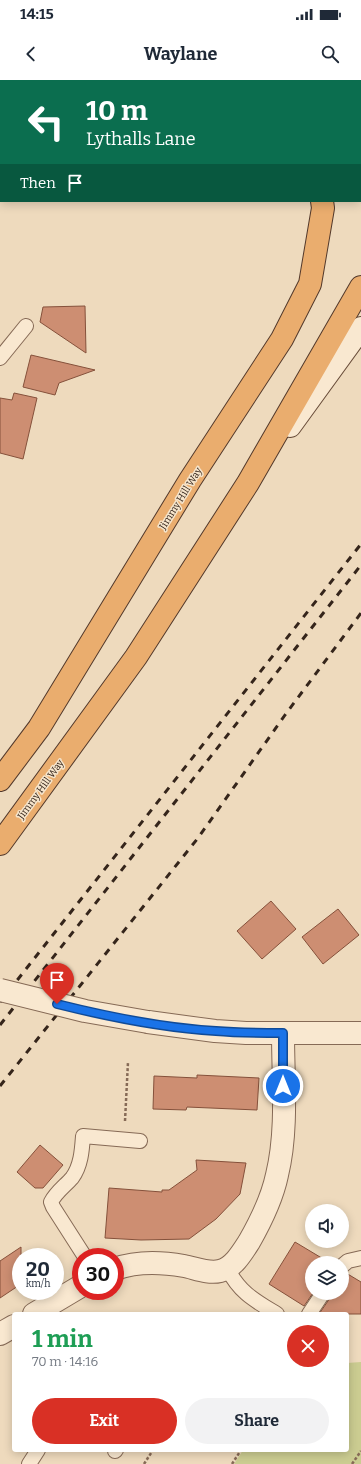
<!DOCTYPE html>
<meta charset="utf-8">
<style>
:root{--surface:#fff;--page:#f2f2f3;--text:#1f2937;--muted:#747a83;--accent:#d93025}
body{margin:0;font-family:Bitter,serif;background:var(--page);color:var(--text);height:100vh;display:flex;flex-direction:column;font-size:15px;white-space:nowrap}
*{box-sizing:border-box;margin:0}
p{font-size:13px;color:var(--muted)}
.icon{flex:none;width:22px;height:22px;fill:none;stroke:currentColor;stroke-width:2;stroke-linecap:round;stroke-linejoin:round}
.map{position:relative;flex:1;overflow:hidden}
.side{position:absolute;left:12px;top:1232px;width:337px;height:140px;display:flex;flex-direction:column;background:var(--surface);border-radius:4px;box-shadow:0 2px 10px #0003}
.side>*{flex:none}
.banner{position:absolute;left:0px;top:0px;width:361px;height:122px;box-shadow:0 2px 10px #0003;background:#0b6e4f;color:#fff;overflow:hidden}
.buttons{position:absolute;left:305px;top:1124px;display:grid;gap:8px}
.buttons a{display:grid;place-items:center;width:44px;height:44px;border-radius:50%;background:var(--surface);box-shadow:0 2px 10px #0003;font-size:20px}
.speed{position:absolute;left:12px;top:1168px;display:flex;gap:8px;font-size:20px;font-weight:700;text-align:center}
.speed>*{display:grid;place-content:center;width:52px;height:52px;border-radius:50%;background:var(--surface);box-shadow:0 2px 10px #0003;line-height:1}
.speed small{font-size:10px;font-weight:400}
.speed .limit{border:6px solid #d22;background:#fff;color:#111}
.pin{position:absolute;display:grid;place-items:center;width:34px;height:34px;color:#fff;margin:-41px -17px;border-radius:50% 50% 50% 0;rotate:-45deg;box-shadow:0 0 4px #0007}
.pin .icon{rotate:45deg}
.me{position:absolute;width:44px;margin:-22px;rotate:0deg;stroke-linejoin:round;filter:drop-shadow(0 0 3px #0008)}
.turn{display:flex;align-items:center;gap:14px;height:84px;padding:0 20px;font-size:18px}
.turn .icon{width:52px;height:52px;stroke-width:2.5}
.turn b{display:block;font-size:28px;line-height:34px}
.then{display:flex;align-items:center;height:38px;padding:0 20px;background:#0003;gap:8px;font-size:15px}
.round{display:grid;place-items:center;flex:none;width:42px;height:42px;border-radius:21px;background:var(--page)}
.overview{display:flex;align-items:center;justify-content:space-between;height:68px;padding:0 20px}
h1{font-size:24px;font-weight:700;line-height:30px;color:#1e9e55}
.primary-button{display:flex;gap:8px;margin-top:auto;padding:8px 20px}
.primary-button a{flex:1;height:46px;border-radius:24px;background:var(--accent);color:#fff;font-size:16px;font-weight:700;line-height:46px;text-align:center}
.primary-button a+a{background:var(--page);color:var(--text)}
.status{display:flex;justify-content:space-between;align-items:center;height:28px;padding:0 20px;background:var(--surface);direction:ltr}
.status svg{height:11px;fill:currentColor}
header{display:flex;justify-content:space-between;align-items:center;height:52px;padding:0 20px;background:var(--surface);font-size:18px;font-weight:700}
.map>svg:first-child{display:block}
.green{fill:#cbcc91}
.building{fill:#cd8e72;stroke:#85513b}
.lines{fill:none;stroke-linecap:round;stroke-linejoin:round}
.service-casing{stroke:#866a56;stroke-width:16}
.minor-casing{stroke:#866a56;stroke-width:24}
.tertiary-casing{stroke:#866a56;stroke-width:24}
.secondary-casing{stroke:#684c39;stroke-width:24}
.trunk-casing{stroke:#53392b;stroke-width:24}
.path{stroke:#866a56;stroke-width:2.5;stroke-dasharray:3 2;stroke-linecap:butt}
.service{stroke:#f9e8d0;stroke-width:14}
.minor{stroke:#f9e8d0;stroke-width:22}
.tertiary{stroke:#f9e8d0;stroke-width:22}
.secondary{stroke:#f9e8d0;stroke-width:22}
.trunk{stroke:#eaad6e;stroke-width:22}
.rail{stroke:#35251b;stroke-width:3;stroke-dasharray:7 7;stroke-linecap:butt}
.tertiary-bridge-casing{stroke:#866a56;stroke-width:24;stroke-linecap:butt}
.tertiary-bridge{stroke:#f9e8d0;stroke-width:22}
.route-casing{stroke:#114b97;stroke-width:10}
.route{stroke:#1a73e8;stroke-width:7}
.labels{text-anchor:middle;stroke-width:3;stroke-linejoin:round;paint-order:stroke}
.street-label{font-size:10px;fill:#35251b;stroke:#f6e5cc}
</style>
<div class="status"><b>14:15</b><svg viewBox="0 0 49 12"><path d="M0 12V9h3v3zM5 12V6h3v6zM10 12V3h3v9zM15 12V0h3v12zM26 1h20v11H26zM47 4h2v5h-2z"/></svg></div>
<header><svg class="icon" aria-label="back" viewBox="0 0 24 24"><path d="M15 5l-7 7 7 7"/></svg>Waylane<svg class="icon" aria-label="search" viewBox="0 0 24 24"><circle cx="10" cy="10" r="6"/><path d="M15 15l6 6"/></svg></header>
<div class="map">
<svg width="361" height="1384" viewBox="0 0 361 1384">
<rect width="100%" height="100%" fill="#eedabd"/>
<path class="green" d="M361,1282V1384H234L243,1370H347V1283Z"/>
<path class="building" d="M85,226L86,273L40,242L43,227Z
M31,275L95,290L59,303L55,315L23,307Z
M14,313L37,318L23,379L0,373V318L12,320Z
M271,821L296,849L262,879L237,851Z
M338,829L359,855L323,884L302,857Z
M197,995L259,998L257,1030L187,1027L186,1030L153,1029L154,996L197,998Z
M40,1065L63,1085L43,1108H35L17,1092Z
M196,1080L246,1083L240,1114L216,1139L189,1159L141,1160L105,1158L109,1108L162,1112V1110H169L197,1090Z
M295,1162L330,1183H312L313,1213L304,1226L269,1204Z
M21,1167V1204L0,1218V1181Z
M346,1193L361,1202V1234H319L330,1218L331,1213H342V1194Z"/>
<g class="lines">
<defs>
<path id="service" d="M0,278L26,246
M85,1177L53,1127L51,1122C56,1112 65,1106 72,1098C81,1086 82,1070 83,1056L140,1061
M342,1186L348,1181L361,1178
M227,1188C240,1213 254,1220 277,1234
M309,1234L323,1213
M115,1371L116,1370
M29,1384L38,1370"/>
<path id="minor" d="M115,1189C137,1181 161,1182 184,1186C195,1188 208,1194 220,1191C233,1188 242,1173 249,1162C261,1141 272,1119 277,1095C288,1050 283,999 283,953
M34,1234L81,1206
M0,1254L14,1246"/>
<path id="tertiary" d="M148,942L215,951L246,953H361"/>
<path id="secondary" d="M290,346L361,248"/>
<path id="trunk" d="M285,0V1
M360,88H361
M0,700L39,648L190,400L282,259L310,204L323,128L322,121
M0,764L136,577L248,403L361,207"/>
</defs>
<use href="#service" class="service-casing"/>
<use href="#minor" class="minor-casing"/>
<use href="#tertiary" class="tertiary-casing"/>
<use href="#secondary" class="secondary-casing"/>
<use href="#trunk" class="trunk-casing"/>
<path class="path" d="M125,1041L128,982
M144,1384L153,1370
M232,1384L241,1370
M352,1384L361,1371"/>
<use href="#service" class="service"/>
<use href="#minor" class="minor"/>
<use href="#tertiary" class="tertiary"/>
<use href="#secondary" class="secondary"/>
<use href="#trunk" class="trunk"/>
<path class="rail" d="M0,922L361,464
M0,945L361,485
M0,1006L198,758L285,635L361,533"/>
<defs>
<path id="tertiary-bridge" d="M0,910L85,931L148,942"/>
</defs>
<use href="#tertiary-bridge" class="tertiary-bridge-casing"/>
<use href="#tertiary-bridge" class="tertiary-bridge"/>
</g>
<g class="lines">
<defs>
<path id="route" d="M57,924C109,937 163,948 216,951C238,953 261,953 283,953V1006"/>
</defs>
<use href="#route" class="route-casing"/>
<use href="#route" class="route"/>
</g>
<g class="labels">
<g class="street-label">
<text transform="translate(180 418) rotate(-58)" y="4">Jimmy Hill Way</text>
<text transform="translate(40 709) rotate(-54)" y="4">Jimmy Hill Way</text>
</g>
</g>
</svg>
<div class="buttons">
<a><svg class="icon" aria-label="sound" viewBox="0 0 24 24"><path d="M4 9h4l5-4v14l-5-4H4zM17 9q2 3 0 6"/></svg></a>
<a><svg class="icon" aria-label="layers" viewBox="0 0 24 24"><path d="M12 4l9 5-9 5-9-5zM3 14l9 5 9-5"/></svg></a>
</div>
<div class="speed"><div>20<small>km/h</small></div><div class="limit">30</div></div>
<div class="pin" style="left:57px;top:924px;background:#d93025"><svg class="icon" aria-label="arrive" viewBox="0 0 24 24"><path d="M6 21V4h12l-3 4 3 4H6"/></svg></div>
<svg class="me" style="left:283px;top:1006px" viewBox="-20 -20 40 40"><circle r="17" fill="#1a73e8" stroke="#fff" stroke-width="3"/><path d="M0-11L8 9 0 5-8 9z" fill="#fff"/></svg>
<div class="banner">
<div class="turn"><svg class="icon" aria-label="left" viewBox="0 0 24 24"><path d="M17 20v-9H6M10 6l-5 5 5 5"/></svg><div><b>10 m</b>Lythalls Lane</div></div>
<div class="then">Then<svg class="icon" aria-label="arrive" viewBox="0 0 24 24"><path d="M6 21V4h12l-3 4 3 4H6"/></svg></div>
</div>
<section class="side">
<div class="overview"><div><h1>1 min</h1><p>70 m · 14:16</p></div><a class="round" style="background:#d93025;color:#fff"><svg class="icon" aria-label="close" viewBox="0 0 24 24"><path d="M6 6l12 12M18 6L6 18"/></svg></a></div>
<div class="primary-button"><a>Exit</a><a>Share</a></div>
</section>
</div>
